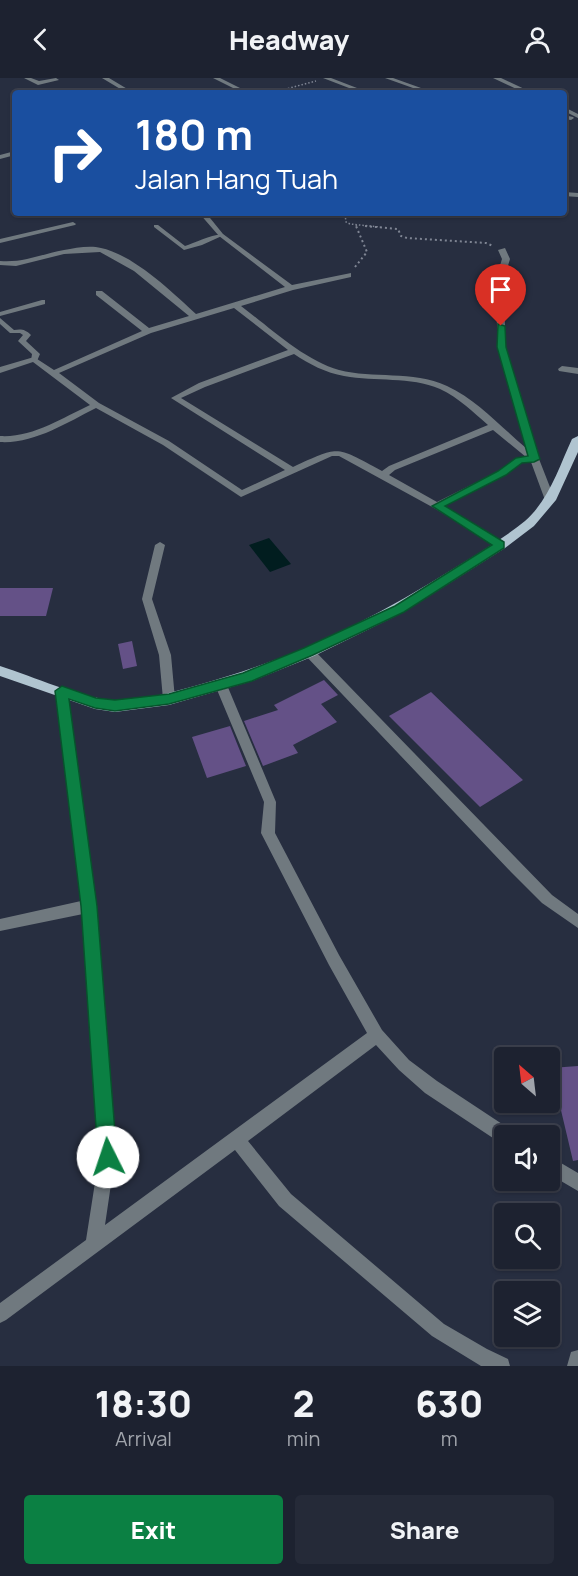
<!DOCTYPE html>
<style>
:root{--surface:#1d2230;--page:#252a38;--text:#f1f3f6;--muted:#a0a4ab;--line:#3b3f4c;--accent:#0b8043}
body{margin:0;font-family:Manrope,sans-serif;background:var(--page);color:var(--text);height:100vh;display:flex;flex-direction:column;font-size:22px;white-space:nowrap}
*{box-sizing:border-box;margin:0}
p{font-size:20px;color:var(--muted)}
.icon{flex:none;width:33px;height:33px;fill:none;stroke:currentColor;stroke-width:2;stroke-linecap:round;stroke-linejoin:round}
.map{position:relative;height:1288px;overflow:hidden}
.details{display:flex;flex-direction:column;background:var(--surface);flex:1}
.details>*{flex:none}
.top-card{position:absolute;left:12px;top:12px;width:555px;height:126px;border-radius:6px;box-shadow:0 2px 4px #0004,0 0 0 2px var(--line);background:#1a4fa0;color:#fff;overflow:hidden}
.needle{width:39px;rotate:332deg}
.buttons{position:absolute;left:494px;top:969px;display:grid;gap:12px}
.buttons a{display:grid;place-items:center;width:66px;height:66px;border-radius:6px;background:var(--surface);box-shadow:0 2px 4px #0004,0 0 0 2px var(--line);font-size:30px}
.pin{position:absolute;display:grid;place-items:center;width:51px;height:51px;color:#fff;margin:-62px -26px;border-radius:50% 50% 50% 0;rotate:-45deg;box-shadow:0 0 6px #0007}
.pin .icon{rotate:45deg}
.me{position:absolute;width:66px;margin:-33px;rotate:356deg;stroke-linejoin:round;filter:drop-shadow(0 0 4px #0008)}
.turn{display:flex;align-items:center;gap:21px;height:126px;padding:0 24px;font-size:27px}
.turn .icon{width:78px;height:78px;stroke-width:2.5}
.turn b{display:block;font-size:42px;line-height:51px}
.eta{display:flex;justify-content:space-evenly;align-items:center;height:102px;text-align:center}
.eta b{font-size:36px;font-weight:800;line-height:42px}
.primary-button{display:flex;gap:12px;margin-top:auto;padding:12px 24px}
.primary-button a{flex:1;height:69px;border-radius:6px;background:var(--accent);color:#fff;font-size:24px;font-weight:800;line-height:69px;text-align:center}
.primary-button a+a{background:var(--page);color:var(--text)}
header{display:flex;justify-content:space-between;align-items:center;height:78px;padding:0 24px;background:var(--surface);font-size:27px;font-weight:800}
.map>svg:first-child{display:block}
.water{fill:#011d1f}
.building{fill:#645187}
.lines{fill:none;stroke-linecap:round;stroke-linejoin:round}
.path-far1{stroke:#7f8593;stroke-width:1.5;stroke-dasharray:1.5 2;stroke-linecap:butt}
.path{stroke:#7f8593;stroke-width:2;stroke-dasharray:2 3;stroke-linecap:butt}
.service{fill:#70797f;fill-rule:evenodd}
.minor{fill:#70797f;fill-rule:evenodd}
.primary{fill:#b0c4d0;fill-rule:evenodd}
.route{fill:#0b8043;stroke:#07532c;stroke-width:1.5}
</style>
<header><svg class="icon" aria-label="back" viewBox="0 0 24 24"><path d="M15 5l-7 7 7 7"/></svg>Headway<svg class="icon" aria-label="person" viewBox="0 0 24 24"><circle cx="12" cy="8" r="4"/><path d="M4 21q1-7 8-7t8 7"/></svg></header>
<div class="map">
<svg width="578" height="1288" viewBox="0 0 578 1288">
<rect width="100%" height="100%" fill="#272e40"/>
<path class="water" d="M269,460L291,486L270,494L249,467Z"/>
<path class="building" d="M0,510H53L46,538H0Z
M132,563L137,588L123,591L118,566Z
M324,602L338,617L321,626L337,644L293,667L298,675L263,688L244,643L278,632L274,627Z
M431,614L523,702L480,729L389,638Z
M230,648L246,688L207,700L192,659Z
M578,988V1082L573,1083L551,990Z"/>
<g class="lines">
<path class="path-far1" d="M271,15L316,3
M335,135L345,136L346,144L350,146L380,149
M220,138L233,135
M356,147L357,149"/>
<path class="path" d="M365,148L398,151L401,158L407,160L486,165L493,168
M355,189L367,174L356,148"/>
<path class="service" d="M564,37L573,39L574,40L571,42L564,41Z
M154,147H158L185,168C195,165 216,154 224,157L202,167L184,172L154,149Z
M0,240L14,252C21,251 25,251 31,257L26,263L40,276L37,283H31L32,276L18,263L23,257L20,255H10L0,246Z"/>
<path class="minor" d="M24,0H31L39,3L56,0L59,2L38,7Z
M102,0H109L134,15H127Z
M213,0H220L250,15H243Z
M323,0H331L370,15H362Z
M385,0H393L435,15H427Z
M493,0H501L533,15H525Z
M564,29L578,36V40L564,33Z
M15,73V77L0,81V77Z
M564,114L578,115V119L564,118Z
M199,135H206L223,156L292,207L351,195V199L293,212L241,228C269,249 305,283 339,292C373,301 412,292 447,308C477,322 501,349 526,370L498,269L495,204L502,181L498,172L505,170L510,181L503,204L506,269L539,381L555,422L553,424H547L545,422L531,384L522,385L505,397L444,428L504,465L505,467L500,470L434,430L339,378H332L241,419L163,367L96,330C66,345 34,366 0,364V358C32,360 62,340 90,327L33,284L0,295V289L34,279L54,292L142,253L96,217V213H102L149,250L189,238L134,193L100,174L64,176L16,188L0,187V183C23,185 42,176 64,172C75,170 90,167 101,170C134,177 172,214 196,236L285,209L219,158ZM234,230L288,272L199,305L171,320L285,392L242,412L169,363L99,325L59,295L151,255ZM294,276C309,286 326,295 344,298C376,304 410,298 440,311C459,320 473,334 488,347L389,388L382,393C335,368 341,367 293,389L181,320L205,309ZM493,352L526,379L517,380L499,393L437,424L389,397L395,392Z
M73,144L76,146L75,147L0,165V161Z
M42,222H45V226L0,238V234Z
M562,288L578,290V296L559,293L558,291Z
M160,464L165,467L152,521L171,577L175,621L169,625L163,621L159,577L142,521L155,467Z
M309,570L313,571L552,817L578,836V850L542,825L511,794L305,577L303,574Z
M221,603L227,607L276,724L275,755L339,877L382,952L409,982L437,1003L511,1052L513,1058H504V1066L499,1064L425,1015L399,992L376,967L248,1063L291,1116L444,1246L487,1271L508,1281L510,1288H481L432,1258L279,1128L235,1072L6,1242L0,1245V1225L86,1162L99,1079L83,836L0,853V841L81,823L55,613L57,610H65L67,613L96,828L115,1079L105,1147L367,955L329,887L261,755L264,724L215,607Z
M549,1078L578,1095V1113L549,1096Z
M578,1272V1288H567L571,1274Z"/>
<path class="primary" d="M578,358V374L556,422L534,448L505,470L404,534L314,578L252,603L169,627L115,634L95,631L0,598V588C35,599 77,619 113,622C139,624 173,614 198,607C290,582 372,542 453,491C477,476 503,461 525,443C549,422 559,389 572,361Z"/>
</g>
<path class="route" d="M498,246L505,248L506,269L540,381L534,384L522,385L506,397L445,428L504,464V470L404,534L313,577L252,603L169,626L115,633L95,630L69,621L97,828L117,1079L114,1086L108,1088L101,1086L98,1079L81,828L55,613L62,608L96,620L115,622L169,616L243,595L304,570L395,528L492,467L432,428L498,393L516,380L528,378L497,269Z"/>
</svg>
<div class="buttons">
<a><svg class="needle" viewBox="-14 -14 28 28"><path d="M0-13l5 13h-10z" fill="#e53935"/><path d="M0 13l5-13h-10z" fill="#a0a4ab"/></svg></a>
<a><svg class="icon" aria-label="sound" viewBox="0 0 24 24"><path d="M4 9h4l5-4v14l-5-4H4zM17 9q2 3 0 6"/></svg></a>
<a><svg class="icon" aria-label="search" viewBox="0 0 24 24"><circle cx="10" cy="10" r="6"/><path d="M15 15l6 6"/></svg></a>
<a><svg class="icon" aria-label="layers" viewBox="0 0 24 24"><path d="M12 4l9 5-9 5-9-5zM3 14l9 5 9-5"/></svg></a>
</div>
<div class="pin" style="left:501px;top:248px;background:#d93025"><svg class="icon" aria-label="arrive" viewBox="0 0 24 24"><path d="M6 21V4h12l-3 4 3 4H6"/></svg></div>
<svg class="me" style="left:108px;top:1079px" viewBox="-20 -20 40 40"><circle r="19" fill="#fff"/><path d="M0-13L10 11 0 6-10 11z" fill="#0b8043"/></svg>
<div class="top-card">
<div class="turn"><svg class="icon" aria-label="right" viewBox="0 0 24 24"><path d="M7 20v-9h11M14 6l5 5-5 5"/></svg><div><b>180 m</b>Jalan Hang Tuah</div></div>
</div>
</div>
<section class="details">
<div class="eta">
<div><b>18:30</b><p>Arrival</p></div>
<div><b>2</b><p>min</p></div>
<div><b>630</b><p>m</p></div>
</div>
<div class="primary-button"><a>Exit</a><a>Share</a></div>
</section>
